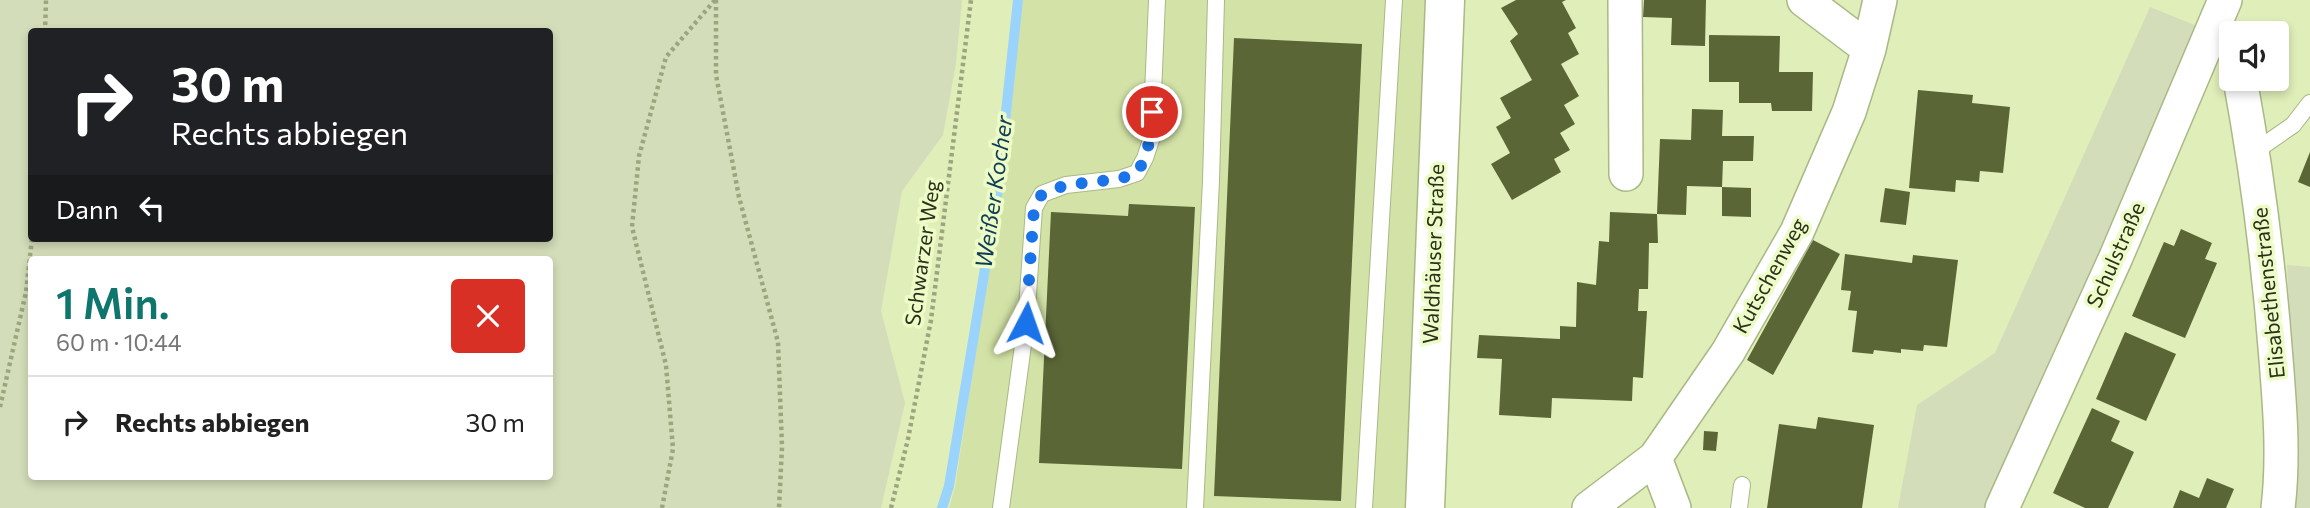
<!DOCTYPE html>
<html lang="de">
<meta charset="utf-8">
<style>
:root{--surface:#fff;--page:#f6f6f6;--text:#222;--muted:#767676;--line:#e0e0e0;--accent:#0f766e}
body{margin:0;font-family:Commissioner,sans-serif;background:var(--page);color:var(--text);height:100vh;display:flex;flex-direction:column;font-size:26px;white-space:nowrap}
*{box-sizing:border-box;margin:0}
p{font-size:23px;color:var(--muted)}
.icon{flex:none;width:38px;height:38px;fill:none;stroke:currentColor;stroke-width:2;stroke-linecap:round;stroke-linejoin:round}
.map{position:relative;flex:1;overflow:hidden}
.panel{position:absolute;left:28px;top:256px;width:525px;height:224px;display:flex;flex-direction:column;background:var(--surface);border-radius:7px;box-shadow:0 4px 10px #0003}
.panel>*{flex:none}
.guide{position:absolute;left:28px;top:28px;width:525px;height:214px;border-radius:7px;box-shadow:0 4px 10px #0003;background:#202124;color:#fff;overflow:hidden}
.tools{position:absolute;left:2219px;top:21px;display:grid;gap:14px}
.tools a{display:grid;place-items:center;width:70px;height:70px;border-radius:7px;background:var(--surface);box-shadow:0 4px 10px #0003;font-size:35px}
.pin{position:absolute;display:grid;place-items:center;width:60px;height:60px;color:#fff;margin:-30px;border:4px solid #fff;border-radius:50%;box-shadow:0 2px 7px #0007}
.me{position:absolute;width:77px;margin:-38px;rotate:4deg;stroke-linejoin:round;filter:drop-shadow(0 0 5px #0008)}
.turn{display:flex;align-items:center;gap:24px;height:147px;padding:0 28px;font-size:32px}
.turn .icon{width:91px;height:91px;stroke-width:2.5}
.turn b{display:block;font-size:49px;line-height:60px}
.then{display:flex;align-items:center;height:66px;padding:0 28px;background:#0003;gap:14px;font-size:26px}
.round{display:grid;place-items:center;flex:none;width:74px;height:74px;border-radius:7px;background:var(--page)}
.overview{display:flex;align-items:center;justify-content:space-between;height:119px;padding:0 28px}
h1{font-size:42px;font-weight:600;line-height:52px;color:var(--accent)}
ul{padding:0;list-style:none}
li{display:flex;align-items:center;gap:21px;height:91px;padding:0 28px;border-top:2px solid var(--line)}
li div{flex:1}
li b{display:block;font-size:26px}
li em{font-style:normal}
.map>svg:first-child{display:block}
.built{fill:#d3e3a7}
.green{fill:#d3ddb9;fill-rule:evenodd}
.lines{fill:none;stroke-linecap:round;stroke-linejoin:round}
.stream{stroke:#9ad3fb;stroke-width:10}
.building{fill:#5a6636}
.lane-casing{stroke:#aab885;stroke-width:18}
.street-casing{stroke:#aab885;stroke-width:36}
.secondary-casing{stroke:#aab885;stroke-width:41}
.path{stroke:#9ca67e;stroke-width:4.5;stroke-dasharray:3.5 3.5;stroke-linecap:butt}
.lane{stroke:#fff;stroke-width:16}
.street{stroke:#fff;stroke-width:33}
.secondary{stroke:#fff;stroke-width:38}
.route{stroke:#1a73e8;stroke-width:12;stroke-dasharray:0 21.6}
.labels{text-anchor:middle;stroke-width:7;stroke-linejoin:round;paint-order:stroke}
.street-label{font-size:21px;fill:#2b301c;stroke:#edfcc6}
.water-label{font-size:23px;font-style:italic;fill:#0f3c57;stroke:#edfcc6}
</style>
<div class="map">
<svg width="2310" height="508" viewBox="0 0 2310 508">
<rect width="100%" height="100%" fill="#e0eeb9"/>
<path class="built" d="M1022,0H1440L1418,508H949L955,487L999,200Z"/>
<path class="green" d="M0,0H962L956,63L943,135L902,191L881,311L905,403L881,508H0ZM32,32H550V238H32ZM550,259V476H32V259Z
M2150,7L2202,28L1992,508H1898L1917,405L1995,353Z
M2287,265L2310,267V508H2294L2297,478Z"/>
<g class="lines">
<path class="stream" d="M942,508L949,486L997,196L1018,0"/>
</g>
<path class="building" d="M1516,0H1566L1562,2L1576,28L1568,33L1579,54L1561,64L1579,96L1564,105L1575,124L1560,133L1570,150L1554,159L1561,172L1512,200L1491,164L1510,153L1496,127L1511,118L1500,98L1532,80L1510,41L1518,34L1501,8Z
M1644,0H1706L1705,46L1671,45L1672,18L1643,17Z
M1709,35L1780,36L1779,72H1813L1812,111H1772L1771,103H1739V82H1709Z
M1234,38L1362,44L1341,501L1214,496Z
M1918,90L1973,95L1972,103L2010,107L2003,173L1980,171L1979,182L1956,180L1955,192L1909,188Z
M1692,109L1723,110L1722,136H1754L1753,161H1723L1722,187L1751,188V217L1722,216V187L1687,186L1686,215L1657,214L1660,139L1691,140Z
M2310,152V187L2298,182Z
M1885,188L1910,192L1906,225L1880,222Z
M1129,204L1195,207L1182,469L1039,463L1051,212L1128,216Z
M1610,212L1657,214L1658,243H1649L1648,289H1639L1638,311H1647L1643,378L1633,377L1632,401L1552,398L1551,418L1499,415L1502,359L1477,358L1479,335L1560,339V326L1576,327L1577,282L1596,285L1599,241L1609,242Z
M2181,229L2212,243L2205,259L2217,263L2185,338L2132,316L2164,242L2174,246Z
M1813,240L1840,254L1773,375L1747,360Z
M1845,254L1912,263L1913,255L1958,260L1947,347L1924,345L1923,351L1901,349V353L1874,350L1873,354L1852,352L1857,311L1848,310L1851,291L1841,290Z
M2125,332L2176,354L2146,421L2096,399Z
M2092,408L2120,421L2111,441L2134,452L2108,508H2085L2053,493Z
M1818,417L1874,425L1862,508H1767L1779,424L1816,429Z
M1704,431L1718,432L1716,451L1703,450Z
M2207,478L2234,489L2226,508H2173L2180,490L2199,498Z"/>
<g class="lines">
<defs>
<path id="lane" d="M2254,152L2293,125L2310,103
M1001,508L1026,323L1034,208L1042,194L1066,185L1119,179L1137,173L1145,158L1151,140L1157,0
M1195,508L1211,181L1216,0
M1364,508L1394,0
M1739,508L1742,485"/>
<path id="street" d="M1625,0L1626,174
M1804,0L1869,49
M2240,79C2257,172 2269,265 2276,359C2280,409 2284,458 2278,508
M1655,458L1674,508
M1589,508L1655,458L1728,352L1797,232L1849,112L1869,49L1880,0
M2002,508L2116,257L2225,0"/>
<path id="secondary" d="M1425,508L1445,0"/>
</defs>
<use href="#lane" class="lane-casing"/>
<use href="#street" class="street-casing"/>
<use href="#secondary" class="secondary-casing"/>
<path class="path" d="M716,0V75L739,197L778,342L782,447L779,508
M45,32L46,0
M0,407L26,292L32,238
M662,508L673,449L666,365L632,227L639,156L666,57L715,0
M891,508L908,439L931,320L971,0"/>
<use href="#lane" class="lane"/>
<use href="#street" class="street"/>
<use href="#secondary" class="secondary"/>
</g>
<g class="lines">
<path class="route" d="M1026,323L1034,208L1042,194L1066,185L1119,179L1137,173C1149,153 1151,135 1152,112"/>
</g>
<g class="labels">
<g class="street-label">
<text transform="translate(923 253) rotate(-82)" y="7">Schwarzer Weg</text>
<text transform="translate(1434 254) rotate(-88)" y="7">Waldhäuser Straße</text>
<text transform="translate(2116 255) rotate(-66)" y="7">Schulstraße</text>
<text transform="translate(1770 276) rotate(-61)" y="7">Kutschenweg</text>
<text transform="translate(2269 293) rotate(-96)" y="7">Elisabethenstraße</text>
</g>
<g class="water-label">
<text transform="translate(994 192) rotate(-82)" y="8">Weißer Kocher</text>
</g>
</g>
</svg>
<div class="tools">
<a><svg class="icon" aria-label="sound" viewBox="0 0 24 24"><path d="M4 9h4l5-4v14l-5-4H4zM17 9q2 3 0 6"/></svg></a>
</div>
<div class="pin" style="left:1152px;top:112px;background:#d93025"><svg class="icon" aria-label="arrive" viewBox="0 0 24 24"><path d="M6 21V4h12l-3 4 3 4H6"/></svg></div>
<svg class="me" style="left:1026px;top:323px" viewBox="-20 -20 40 40"><path d="M0-17L14 15 0 8-14 15z" fill="#1a73e8" stroke="#fff" stroke-width="4"/></svg>
<div class="guide">
<div class="turn"><svg class="icon" aria-label="right" viewBox="0 0 24 24"><path d="M7 20v-9h11M14 6l5 5-5 5"/></svg><div><b>30 m</b>Rechts abbiegen</div></div>
<div class="then">Dann<svg class="icon" aria-label="left" viewBox="0 0 24 24"><path d="M17 20v-9H6M10 6l-5 5 5 5"/></svg></div>
</div>
<section class="panel">
<div class="overview"><div><h1>1 Min.</h1><p>60 m · 10:44</p></div><a class="round" style="background:#d93025;color:#fff"><svg class="icon" aria-label="close" viewBox="0 0 24 24"><path d="M6 6l12 12M18 6L6 18"/></svg></a></div>
<ul>
<li><svg class="icon" aria-label="right" viewBox="0 0 24 24"><path d="M7 20v-9h11M14 6l5 5-5 5"/></svg><div><b>Rechts abbiegen</b></div><em>30 m</em></li>
</ul>
</section>
</div>
